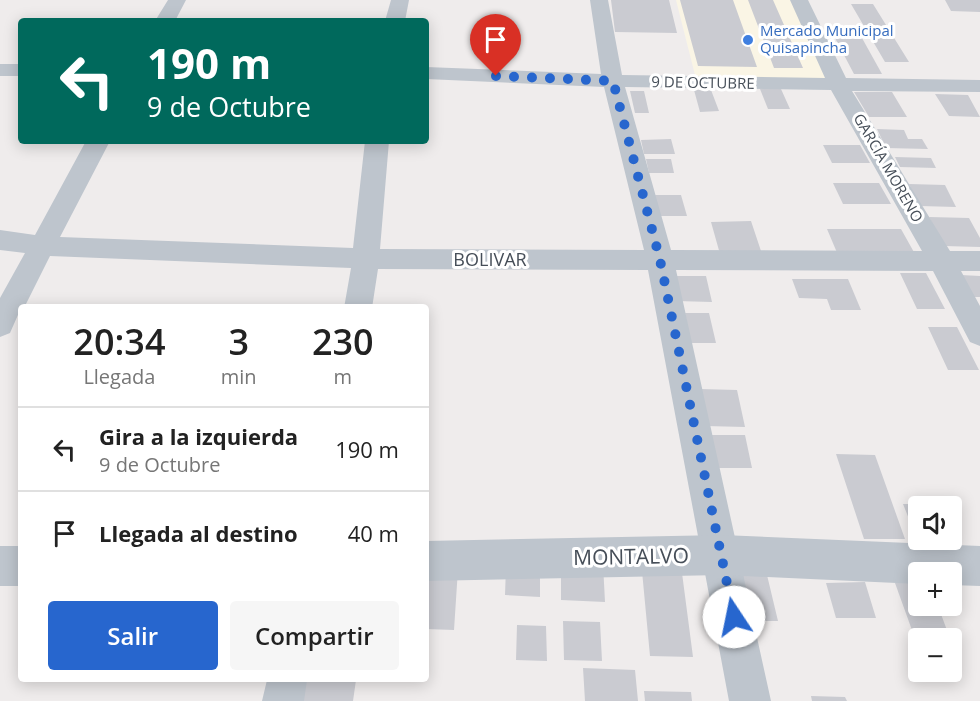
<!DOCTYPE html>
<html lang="es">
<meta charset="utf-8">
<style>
:root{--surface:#fff;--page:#f6f6f6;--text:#222;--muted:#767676;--line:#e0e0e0;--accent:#2766ce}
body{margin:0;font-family:"Open Sans",sans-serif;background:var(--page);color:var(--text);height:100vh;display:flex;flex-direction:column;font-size:22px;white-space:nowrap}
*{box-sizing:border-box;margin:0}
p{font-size:20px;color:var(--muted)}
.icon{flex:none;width:33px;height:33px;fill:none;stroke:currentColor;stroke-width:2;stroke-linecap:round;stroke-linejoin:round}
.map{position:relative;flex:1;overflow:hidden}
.panel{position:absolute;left:18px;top:304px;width:411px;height:378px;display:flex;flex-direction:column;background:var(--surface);border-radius:6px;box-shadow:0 3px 15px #0003}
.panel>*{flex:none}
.hud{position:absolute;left:18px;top:18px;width:411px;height:126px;border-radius:6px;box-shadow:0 3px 15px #0003;background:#00695c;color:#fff;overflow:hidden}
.controls{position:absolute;left:908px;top:496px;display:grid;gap:12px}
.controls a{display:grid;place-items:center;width:54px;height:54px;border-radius:6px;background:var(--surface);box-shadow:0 3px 15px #0003;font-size:30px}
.pin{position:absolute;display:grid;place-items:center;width:51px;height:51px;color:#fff;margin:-62px -26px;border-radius:50% 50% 50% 0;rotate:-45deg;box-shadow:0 0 6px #0007}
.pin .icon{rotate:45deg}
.me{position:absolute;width:66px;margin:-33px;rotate:349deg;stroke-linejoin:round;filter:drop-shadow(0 0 4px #0008)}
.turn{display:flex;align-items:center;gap:21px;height:126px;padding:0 30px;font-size:27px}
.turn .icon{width:78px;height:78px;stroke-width:2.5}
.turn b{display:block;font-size:42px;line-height:51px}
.eta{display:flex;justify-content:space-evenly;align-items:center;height:102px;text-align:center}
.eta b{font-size:36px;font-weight:600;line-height:42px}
.action{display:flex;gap:12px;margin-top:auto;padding:12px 30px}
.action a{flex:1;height:69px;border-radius:6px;background:var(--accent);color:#fff;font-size:24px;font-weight:600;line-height:69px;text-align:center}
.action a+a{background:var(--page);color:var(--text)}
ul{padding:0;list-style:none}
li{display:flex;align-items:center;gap:18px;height:84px;padding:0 30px;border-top:2px solid var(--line)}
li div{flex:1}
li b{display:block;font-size:22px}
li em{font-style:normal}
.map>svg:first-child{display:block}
.commercial{fill:#faf5e5}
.building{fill:#cacbd1}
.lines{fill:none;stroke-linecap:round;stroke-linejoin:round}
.minor{fill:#bec5cd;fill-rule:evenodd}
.tertiary{fill:#bec5cd;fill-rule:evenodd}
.route{stroke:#2766ce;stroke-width:10;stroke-dasharray:0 18}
.shop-dot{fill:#3f7fe0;stroke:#fff;stroke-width:2}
.labels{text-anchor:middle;stroke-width:6;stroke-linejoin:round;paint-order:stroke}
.far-shop-label{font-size:15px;fill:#366cbe;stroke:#fff;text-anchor:start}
.far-street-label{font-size:15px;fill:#464e58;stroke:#fff}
.street-label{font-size:18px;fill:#464e58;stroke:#fff}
.near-street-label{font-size:21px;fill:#464e58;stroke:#fff}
</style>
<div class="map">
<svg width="980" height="701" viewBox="0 0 980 701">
<rect width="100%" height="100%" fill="#efecec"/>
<path class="commercial" d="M676,0H791L830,82L696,79Z"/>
<path class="building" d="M611,0H669L677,33L615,32Z
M680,0H733L757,67L698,66Z
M748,0H773L803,68H774Z
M945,0H980V12L951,11Z
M851,4H873L909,62H885Z
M835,38H862L882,74H854Z
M760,89H781L790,109H768Z
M694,90H711L719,111L700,112Z
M630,91H644L649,113H635Z
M854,92H892L907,117H869Z
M935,94L968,95L980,117L949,116Z
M877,129L904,130L908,139H922L928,149L886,148Z
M671,139L675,154H644L641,140Z
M823,145H860L870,163H832Z
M895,157L931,158L936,168L900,167Z
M646,159H671L674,173H649Z
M833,183H879L891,204H843Z
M909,184L945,185L956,207L920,206Z
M655,195H681L687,216H659Z
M929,217L969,218L980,238V247L944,246Z
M751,221L762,254H720L711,222Z
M827,229H901L915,254L838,255Z
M900,273H926L945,309H917Z
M961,275L980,276V297H972Z
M672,276H706L712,302L676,301Z
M792,279H848L861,310H831L827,299L799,298Z
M685,313H709L716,343H691Z
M928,327H957L979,370H948Z
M699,389L737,390L745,427L706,426Z
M711,435H745L752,468H718Z
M836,454L875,455L905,539H864Z
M903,504H935L936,507H918V540H949L951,545L919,544Z
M561,563L603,564L605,602L561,600Z
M506,567L540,568V597L505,595Z
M426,568L458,569L454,630L426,629Z
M642,571L682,573L693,657L650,656Z
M734,575H767L778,621H744Z
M865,582L876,618H836L826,583Z
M895,583H918V606H938L948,633H913Z
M563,621L600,622L602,661L564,660Z
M517,625L546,626L547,661L516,660Z
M583,668L635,670L638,701H585Z
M303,680H356L353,701H299Z
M644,691L691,692L692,701H645Z
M811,696L845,697L847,701H812Z"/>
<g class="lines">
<path class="minor" d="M168,0H186L175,21H155Z
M391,0H409L405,21H385Z
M590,0H608L622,75L825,78L790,0H808L846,78L980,80V92L852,91L950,251H980V271H961L980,306V346L970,342L933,271L676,270L771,701H729L648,270L378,269L372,308H344L351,268L50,256L24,308H21L10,333L0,337V298L25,253L0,250V230L35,235L86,141H110L60,237L353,248L365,141H389L380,249L644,250L604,87L426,79V67L601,74ZM625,87L831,90L922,251L671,250Z
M0,64H21V76H0Z
M267,680H307L304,701H262Z"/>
<path class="tertiary" d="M722,535L980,546V586L951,585V573H918V584L722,575L426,581V541Z
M0,546H21V586H0Z"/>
</g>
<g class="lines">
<path class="route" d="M496,76L613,81L660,260L734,617"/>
</g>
<circle class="shop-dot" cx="748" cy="40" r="6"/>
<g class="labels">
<g class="far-shop-label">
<text x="760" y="36">Mercado Municipal<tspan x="760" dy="17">Quisapincha</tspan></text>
</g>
<g class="far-street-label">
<text transform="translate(703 83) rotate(1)" y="5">9 DE OCTUBRE</text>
<text transform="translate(888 168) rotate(60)" y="5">GARCÍA MORENO</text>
</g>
<g class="street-label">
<text x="490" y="266">BOLIVAR</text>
</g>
<g class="near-street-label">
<text transform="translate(631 557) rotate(-1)" y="7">MONTALVO</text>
</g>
</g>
</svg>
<div class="controls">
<a><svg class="icon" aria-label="sound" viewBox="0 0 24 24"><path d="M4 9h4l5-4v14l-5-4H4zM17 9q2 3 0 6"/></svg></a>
<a>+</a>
<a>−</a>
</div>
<div class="pin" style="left:496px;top:76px;background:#d93025"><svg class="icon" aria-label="arrive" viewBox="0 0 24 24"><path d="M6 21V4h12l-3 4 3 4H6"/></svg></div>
<svg class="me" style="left:734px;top:617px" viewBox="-20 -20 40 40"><circle r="19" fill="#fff"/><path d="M0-13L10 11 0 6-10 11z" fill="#2766ce"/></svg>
<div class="hud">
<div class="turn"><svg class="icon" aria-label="left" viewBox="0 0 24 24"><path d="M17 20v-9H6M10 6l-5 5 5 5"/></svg><div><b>190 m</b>9 de Octubre</div></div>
</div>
<section class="panel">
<div class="eta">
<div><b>20:34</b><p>Llegada</p></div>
<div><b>3</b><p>min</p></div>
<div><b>230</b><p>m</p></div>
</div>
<ul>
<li><svg class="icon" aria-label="left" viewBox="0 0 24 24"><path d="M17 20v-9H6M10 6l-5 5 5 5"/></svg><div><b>Gira a la izquierda</b><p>9 de Octubre</p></div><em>190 m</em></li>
<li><svg class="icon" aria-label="arrive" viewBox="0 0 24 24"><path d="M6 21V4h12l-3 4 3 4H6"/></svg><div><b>Llegada al destino</b></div><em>40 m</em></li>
</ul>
<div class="action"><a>Salir</a><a>Compartir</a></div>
</section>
</div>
